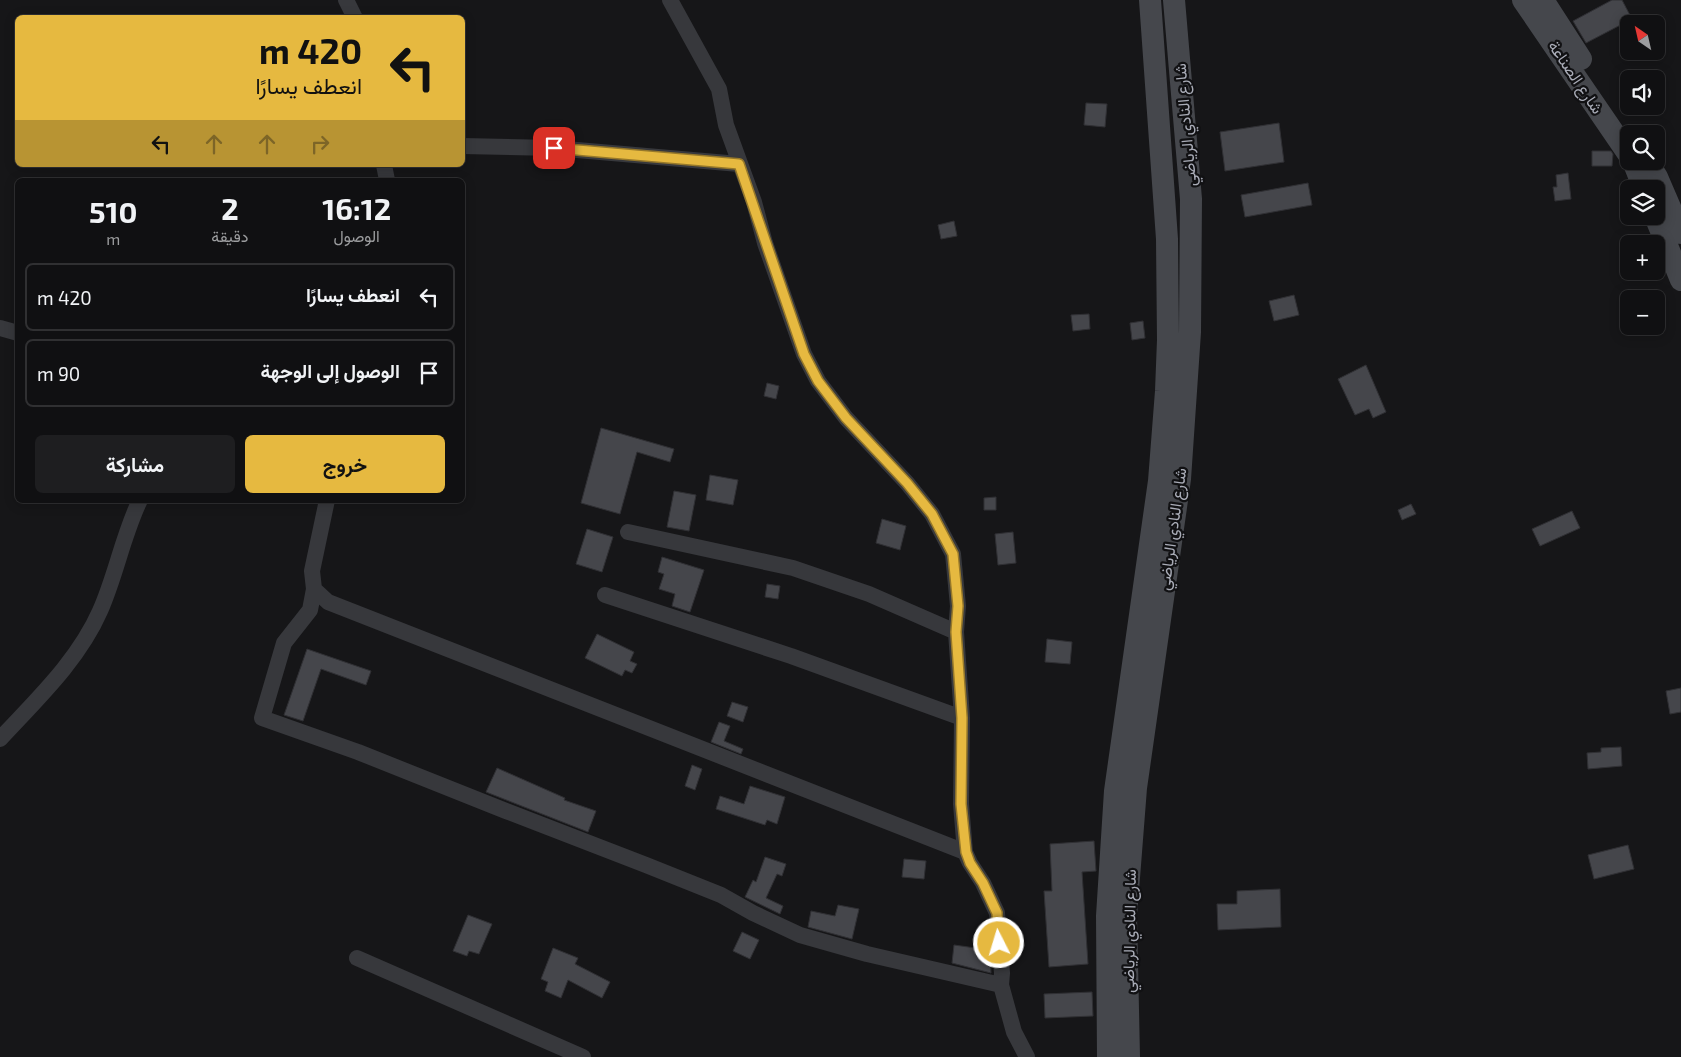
<!DOCTYPE html>
<html lang="ar">
<meta charset="utf-8">
<style>
:root{--surface:#101012;--page:#1e1e20;--text:#f1f3f6;--muted:#9c9d9f;--line:#303032;--accent:#e6b940}
body{margin:0;font-family:"Exo 2",Vazirmatn,sans-serif;background:var(--page);color:var(--text);direction:rtl;height:100vh;display:flex;flex-direction:column;font-size:19px;white-space:nowrap}
*{box-sizing:border-box;margin:0}
p{font-size:16px;color:var(--muted)}
.icon{flex:none;width:28px;height:28px;fill:none;stroke:currentColor;stroke-width:2;stroke-linecap:round;stroke-linejoin:round}
.map{position:relative;flex:1;overflow:hidden;direction:ltr}
.sheet{position:absolute;left:15px;top:178px;width:450px;height:325px;display:flex;flex-direction:column;background:var(--surface);border-radius:8px;box-shadow:0 2px 12px #0003,0 0 0 1px var(--line);direction:rtl}
.sheet>*{flex:none}
.guide{position:absolute;left:15px;top:15px;width:450px;height:152px;border-radius:8px;box-shadow:0 2px 12px #0003,0 0 0 1px var(--line);direction:rtl;background:#e6b940;color:#111;overflow:hidden}
.needle{width:32px;rotate:326deg}
.controls{position:absolute;left:1620px;top:15px;display:grid;gap:10px}
.controls a{display:grid;place-items:center;width:45px;height:45px;border-radius:8px;background:var(--surface);box-shadow:0 2px 12px #0003,0 0 0 1px var(--line);font-size:25px}
.pin{position:absolute;display:grid;place-items:center;width:42px;height:42px;color:#fff;margin:-21px;border-radius:10px;box-shadow:0 2px 8px #0006}
.me{position:absolute;width:55px;margin:-28px;rotate:355deg;stroke-linejoin:round;filter:drop-shadow(0 0 4px #0008)}
.turn{display:flex;align-items:center;gap:18px;height:105px;padding:0 20px;font-size:22px}
.turn .icon{width:65px;height:65px;stroke-width:2.5}
.turn b{display:block;font-size:35px;line-height:42px}
.lanes{display:flex;align-items:center;height:48px;padding:0 20px;background:#0003;justify-content:center;gap:25px;direction:ltr}
.lanes .off{opacity:.35}
.eta{display:flex;justify-content:space-evenly;align-items:center;height:85px;text-align:center}
.eta b{font-size:30px;font-weight:700;line-height:35px}
.primary-button{display:flex;gap:10px;margin-top:auto;padding:10px 20px}
.primary-button a{flex:1;height:58px;border-radius:8px;background:var(--accent);color:#111;font-size:20px;font-weight:700;line-height:58px;text-align:center}
.primary-button a+a{background:var(--page);color:var(--text)}
ul{padding:0;list-style:none}
li{display:flex;align-items:center;gap:15px;height:68px;margin:0 10px 8px;padding:0 10px;border:2px solid var(--line);border-radius:8px}
li div{flex:1}
li b{display:block;font-size:19px}
li em{font-style:normal}
.map>svg:first-child{display:block}
.building{fill:#45464b;stroke:#303034}
.lines{fill:none;stroke-linecap:round;stroke-linejoin:round}
.street{stroke:#37383c;stroke-width:16}
.secondary{stroke:#45474c;stroke-width:22}
.route-casing{stroke:#96782a;stroke-width:12}
.route{stroke:#e6b940;stroke-width:9}
.labels{text-anchor:middle;stroke-width:4.5;stroke-linejoin:round;paint-order:stroke}
.street-label{font-size:16px;fill:#a9acb7;stroke:#111113}
</style>
<div class="map">
<svg width="1681" height="1057" viewBox="0 0 1681 1057">
<rect width="100%" height="100%" fill="#161618"/>
<path class="building" d="M1612,0H1622L1632,19L1586,43L1573,21Z
M1086,103L1107,104L1105,127L1084,125Z
M1279,123L1284,162L1225,171L1220,132Z
M1592,151H1611L1613,154L1612,166H1592Z
M1568,173L1571,199L1555,201L1553,187H1557L1556,175Z
M1308,183L1312,205L1245,217L1241,195Z
M954,221L957,236L941,239L938,225Z
M1294,295L1299,315L1274,321L1269,301Z
M1089,314L1090,329L1073,331L1071,315Z
M1143,321L1145,338L1132,340L1130,323Z
M1366,365L1386,412L1373,418L1369,409L1355,415L1338,379Z
M767,383L779,386L776,399L764,396Z
M601,428L674,449L670,462L637,452L620,514L581,503Z
M710,475L738,480L733,505L706,500Z
M674,491L696,495L689,531L667,527Z
M996,497V510H984V498Z
M1411,504L1416,514L1402,520L1398,510Z
M1572,511L1580,528L1540,546L1532,529Z
M882,519L906,526L900,550L876,543Z
M587,529L613,537L602,572L576,564Z
M1013,532L1016,563L998,565L995,534Z
M662,557L704,570L690,612L672,606L675,594L659,589L664,574L658,572Z
M767,584L780,586L778,599L765,597Z
M597,634L634,652L630,661L637,664L632,673L625,670L622,676L585,658Z
M1047,639L1072,642L1070,664L1045,662Z
M307,649L371,671L366,685L321,669L303,721L284,715Z
M1681,688V712L1670,714L1666,691Z
M732,702L748,707L743,722L727,716Z
M719,722L730,726L724,741L743,749L741,754L711,742Z
M1621,747L1622,766L1588,769L1587,753L1601,752V748Z
M692,765L702,769L695,790L685,786Z
M497,768L565,798L564,800L596,811L588,832L486,792Z
M750,786L785,797L777,824L767,820L765,825L716,809L720,796L744,804Z
M1094,841L1096,871L1082,872L1088,964L1049,967L1044,891H1052L1050,844Z
M1628,845L1634,869L1594,879L1588,855Z
M765,857L786,864L782,876L777,874L766,898L783,906L780,914L745,897L753,880L756,882Z
M904,859L926,861L924,879L902,877Z
M1280,889L1281,927L1218,930L1217,904H1237V891Z
M838,905L859,909L852,939L808,927L811,911L835,916Z
M468,915L492,924L479,954L469,951L467,956L453,951Z
M742,932L759,940L750,959L733,951Z
M954,945L990,950L991,973L952,963Z
M553,948L578,958L575,964L610,982L602,998L568,980L561,998L545,991L548,982L541,979Z
M1092,992L1093,1016L1045,1018L1044,994Z"/>
<g class="lines">
<path class="street" d="M346,0L355,18
M670,0L719,89L726,125L754,202L765,243L804,354L818,381L846,418L907,483L932,514L953,554L958,606L956,632L962,718L961,804L965,852
M462,146L554,148L739,164
M384,165L387,180
M0,328L18,333
M327,500L312,571L314,589L328,602L965,852L970,863L983,883L997,913L1002,973L1001,985L1014,1032L1027,1057
M628,532L793,568L869,594L956,632
M314,589L310,610L284,643L262,718L358,752L506,811L646,865L721,895L753,913L800,935L867,954L1001,985
M605,595L791,656L962,718
M0,739C36,700 78,661 100,611C116,575 123,535 140,500
M357,958L583,1057"/>
<path class="secondary" d="M1523,0L1629,155
M1543,0L1581,59
M1633,161L1644,189
M1647,161L1657,177L1681,233
M1655,216L1681,280
M1108,1057L1107,916L1115,791L1159,481L1166,391L1168,340L1167,239L1150,0
M1129,1057L1126,916L1136,788L1180,479L1190,332L1191,199L1174,0"/>
</g>
<g class="lines">
<defs>
<path id="route" d="M554,148L739,164L804,354L818,381L846,418L907,483L932,514L953,554L958,606L956,632L962,718L961,804L966,852L970,863L983,883L997,913L999,943"/>
</defs>
<use href="#route" class="route-casing"/>
<use href="#route" class="route"/>
</g>
<g class="labels">
<g class="street-label">
<text transform="translate(1576 77) rotate(56)" y="6">شارع الصناعة</text>
<text transform="translate(1185 125) rotate(-95)" y="6">شارع النادي الرياضي</text>
<text transform="translate(1172 529) rotate(-82)" y="6">شارع النادي الرياضي</text>
<text transform="translate(1129 931) rotate(-89)" y="6">شارع النادي الرياضي</text>
</g>
</g>
</svg>
<div class="controls">
<a><svg class="needle" viewBox="-14 -14 28 28"><path d="M0-13l5 13h-10z" fill="#e53935"/><path d="M0 13l5-13h-10z" fill="#9c9d9f"/></svg></a>
<a><svg class="icon" aria-label="sound" viewBox="0 0 24 24"><path d="M4 9h4l5-4v14l-5-4H4zM17 9q2 3 0 6"/></svg></a>
<a><svg class="icon" aria-label="search" viewBox="0 0 24 24"><circle cx="10" cy="10" r="6"/><path d="M15 15l6 6"/></svg></a>
<a><svg class="icon" aria-label="layers" viewBox="0 0 24 24"><path d="M12 4l9 5-9 5-9-5zM3 14l9 5 9-5"/></svg></a>
<a>+</a>
<a>−</a>
</div>
<div class="pin" style="left:554px;top:148px;background:#d93025"><svg class="icon" aria-label="arrive" viewBox="0 0 24 24"><path d="M6 21V4h12l-3 4 3 4H6"/></svg></div>
<svg class="me" style="left:999px;top:943px" viewBox="-20 -20 40 40"><circle r="17" fill="#e6b940" stroke="#fff" stroke-width="3"/><path d="M0-11L8 9 0 5-8 9z" fill="#fff"/></svg>
<div class="guide">
<div class="turn"><svg class="icon" aria-label="left" viewBox="0 0 24 24"><path d="M17 20v-9H6M10 6l-5 5 5 5"/></svg><div><b>420 m</b>انعطف يسارًا</div></div>
<div class="lanes"><svg class="icon" aria-label="left" viewBox="0 0 24 24"><path d="M17 20v-9H6M10 6l-5 5 5 5"/></svg><svg class="icon off" aria-label="ahead" viewBox="0 0 24 24"><path d="M12 20V5M6 11l6-6 6 6"/></svg><svg class="icon off" aria-label="ahead" viewBox="0 0 24 24"><path d="M12 20V5M6 11l6-6 6 6"/></svg><svg class="icon off" aria-label="right" viewBox="0 0 24 24"><path d="M7 20v-9h11M14 6l5 5-5 5"/></svg></div>
</div>
<section class="sheet">
<div class="eta">
<div><b>16:12</b><p>الوصول</p></div>
<div><b>2</b><p>دقيقة</p></div>
<div><b>510</b><p>m</p></div>
</div>
<ul>
<li><svg class="icon" aria-label="left" viewBox="0 0 24 24"><path d="M17 20v-9H6M10 6l-5 5 5 5"/></svg><div><b>انعطف يسارًا</b></div><em>420 m</em></li>
<li><svg class="icon" aria-label="arrive" viewBox="0 0 24 24"><path d="M6 21V4h12l-3 4 3 4H6"/></svg><div><b>الوصول إلى الوجهة</b></div><em>90 m</em></li>
</ul>
<div class="primary-button"><a>خروج</a><a>مشاركة</a></div>
</section>
</div>
